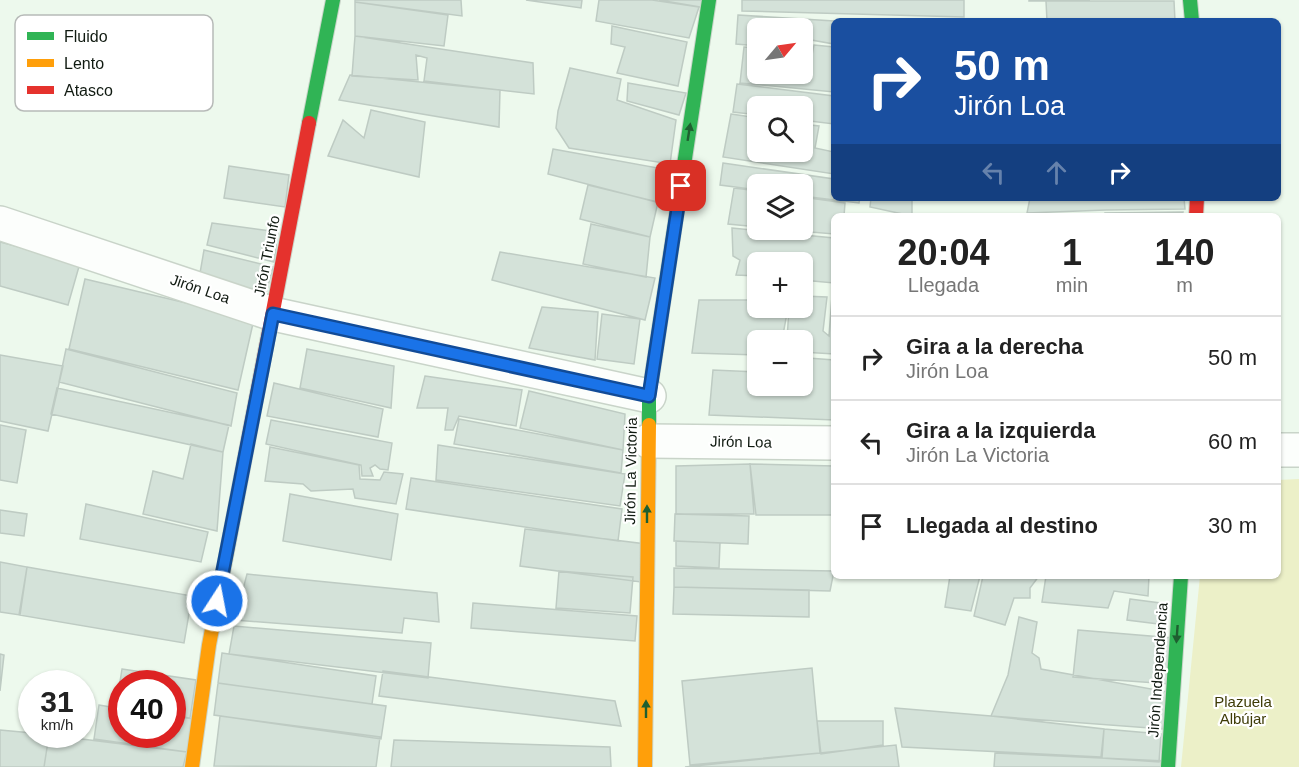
<!DOCTYPE html>
<html lang="es">
<meta charset="utf-8">
<style>
:root{--surface:#fff;--page:#f2f2f2;--text:#222;--muted:#767676;--line:#e0e0e0}
body{margin:0;font-family:Helvetica,sans-serif;background:var(--page);color:var(--text);height:100vh;display:flex;flex-direction:column;font-size:22px;white-space:nowrap}
*{box-sizing:border-box;margin:0}
p{font-size:20px;color:var(--muted)}
.icon{flex:none;width:33px;height:33px;fill:none;stroke:currentColor;stroke-width:2;stroke-linecap:round;stroke-linejoin:round}
.map{position:relative;flex:1;overflow:hidden}
.sheet{position:absolute;left:831px;top:213px;width:450px;height:366px;display:flex;flex-direction:column;background:var(--surface);border-radius:9px;box-shadow:0 2px 4px #0004}
.sheet>*{flex:none}
.banner{position:absolute;left:831px;top:18px;width:450px;height:183px;border-radius:9px;box-shadow:0 2px 4px #0004;background:#1a4fa0;color:#fff;overflow:hidden}
.needle{width:39px;rotate:61deg}
.controls{position:absolute;left:747px;top:18px;display:grid;gap:12px}
.controls a{display:grid;place-items:center;width:66px;height:66px;border-radius:9px;background:var(--surface);box-shadow:0 2px 4px #0004;font-size:30px}
.speed{position:absolute;left:18px;top:670px;display:flex;gap:12px;font-size:30px;font-weight:700;text-align:center}
.speed>*{display:grid;place-content:center;width:78px;height:78px;border-radius:50%;background:var(--surface);box-shadow:0 2px 4px #0004;line-height:1}
.speed small{font-size:15px;font-weight:400}
.speed .limit{border:9px solid #d22;background:#fff;color:#111}
.pin{position:absolute;display:grid;place-items:center;width:51px;height:51px;color:#fff;margin:-26px;border-radius:12px;box-shadow:0 3px 9px #0006}
.me{position:absolute;width:66px;margin:-33px;rotate:11deg;stroke-linejoin:round;filter:drop-shadow(0 0 4px #0008)}
.turn{display:flex;align-items:center;gap:21px;height:126px;padding:0 24px;font-size:27px}
.turn .icon{width:78px;height:78px;stroke-width:2.5}
.turn b{display:block;font-size:42px;line-height:51px}
.lanes{display:flex;align-items:center;height:57px;padding:0 24px;background:#0003;justify-content:center;gap:30px;direction:ltr}
.lanes .off{opacity:.35}
.eta{display:flex;justify-content:space-evenly;align-items:center;height:102px;text-align:center}
.eta b{font-size:36px;font-weight:700;line-height:42px}
ul{padding:0;list-style:none}
li{display:flex;align-items:center;gap:18px;height:84px;padding:0 24px;border-top:2px solid var(--line)}
li div{flex:1}
li b{display:block;font-size:22px}
li em{font-style:normal}
.map>svg:first-child{display:block}
.green{fill:#ecf0c8}
.building{fill:#d4e2d9;stroke:#becbc3;stroke-width:1.5}
.lines{fill:none;stroke-linecap:round;stroke-linejoin:round}
.street-casing{stroke:#c9d4c9;stroke-width:36}
.fast-casing{stroke:#c9d4c9;stroke-width:16}
.slow-casing{stroke:#c9d4c9;stroke-width:16}
.jam-casing{stroke:#c9d4c9;stroke-width:16}
.street{stroke:#fcfefc;stroke-width:33}
.fast{stroke:#30b455;stroke-width:14}
.slow{stroke:#ff9f0a;stroke-width:14}
.jam{stroke:#e5322d;stroke-width:14}
.oneway{fill:#1e5f30}
.route-casing{stroke:#114b97;stroke-width:15}
.route{stroke:#1a73e8;stroke-width:10}
.labels{text-anchor:middle;stroke-width:4.5;stroke-linejoin:round;paint-order:stroke}
.street-label{font-size:15px;fill:#101a11;stroke:#fff}
.park-label{font-size:15px;fill:#3e3b06;stroke:#fff}
.key{fill:#fff;stroke:#b7bab8;stroke-width:1.5}
.key-label{font-size:16px;fill:#101a11}
</style>
<div class="map">
<svg width="1299" height="767" viewBox="0 0 1299 767">
<rect width="100%" height="100%" fill="#edf9ed"/>
<path class="green" d="M1299,479V767H1181L1200,576H1278V480Z"/>
<path class="building" d="M355,0H461L462,16L355,2Z
M526,0H582L581,8Z
M599,0H652L699,7L689,38L596,21Z
M659,0H707L706,8Z
M742,0H964V17L742,11Z
M1029,0H1090L1029,1Z
M1046,1H1174L1175,21H1047Z
M355,2L448,15L444,46L355,36Z
M738,15L834,21V44L811,40V52L802,51V28H758V46L736,44Z
M612,26L687,42L678,86L617,73L625,47L611,44Z
M355,36L533,63L534,94L424,81L427,58L416,55L418,80L352,76Z
M814,45L834,47V92L740,83L744,47L758,48V74H802V54L812,55Z
M570,68L621,79L617,100L676,120L670,164L569,148L556,128L558,111Z
M350,75L500,90L499,127L339,100Z
M628,83L686,93L679,115L627,101Z
M737,84L834,96V124L802,120V106H758V115L733,112Z
M371,110L425,122L419,177L328,156L343,120L364,138Z
M731,114L758,118V152H802V124L819,126L815,148L834,152V174L723,157Z
M553,149L669,170L664,204L548,174Z
M723,163L834,179V198H860L859,203L802,196V184H758V190L720,185Z
M229,166L289,175L285,207L224,198Z
M588,185L658,202L650,237L580,219Z
M734,188L758,191V227L728,224Z
M802,197L845,203L844,216H834V234L787,230H802Z
M871,198H912V216L870,207Z
M1030,198H1184L1185,209L1106,210L1027,213Z
M1183,212L1182,216H1105V213Z
M212,223L278,232L274,262L207,245Z
M591,224L650,237L646,277L583,264Z
M732,228L834,238V283L802,280V262H758V276L736,275L740,260L733,256Z
M0,242L80,263L68,305L0,286Z
M204,250L273,267L265,297L199,279Z
M500,252L655,278L645,320L492,280Z
M85,279L254,319L238,390L69,349Z
M758,282V308H788L782,340H758V355L692,353L699,300H756Z
M802,284H805L806,295H802Z
M802,296L827,297L823,331L829,336L832,296H834V354L802,352V340H787L789,308H802Z
M542,307L598,312L595,360L529,348Z
M602,314L640,319L634,364L597,359Z
M66,349L237,393L231,426L59,382Z
M307,349L394,366L391,408L300,388Z
M0,355L63,366L48,431L0,421Z
M808,358L834,360V420L709,415L713,370L758,372V386H802V373Z
M425,376L522,390L516,426L459,416L453,430H445L448,408H417Z
M274,383L383,409L378,437L267,416Z
M57,388L229,425L223,452L51,414Z
M529,391L625,414L623,450L520,428Z
M459,419L623,450L621,473L454,444Z
M271,420L392,443L388,470L380,469L375,465L370,468L373,476H362L361,465L266,444Z
M0,425L26,430L17,483L0,480Z
M191,444L223,452L217,531L143,514L153,471L183,479Z
M438,445L625,474L620,506L436,480Z
M270,447L359,465L360,479L380,480L384,472L403,474L396,504L355,498L353,489L311,491L303,484L265,481Z
M750,464L834,466V515H756Z
M750,464L754,514H676V466Z
M411,478L622,509L618,541L406,509Z
M290,494L398,514L391,560L283,541Z
M86,504L208,532L201,562L80,539Z
M0,510L27,514L24,536L0,533Z
M675,514L749,516L748,544L674,541Z
M525,529L646,544L641,582L520,566Z
M676,541L720,543L719,568L676,566Z
M0,562L27,567L20,615L0,612Z
M27,567L192,596L184,643L19,615Z
M674,568L834,571L830,591L674,587Z
M559,571L633,577L630,613L556,608Z
M247,574L437,593L439,622L404,618L402,633L235,620Z
M950,576H980L971,611L945,607Z
M983,576H1039L1030,588V598H1014L1005,625L974,616Z
M1046,576H1149L1148,596L1114,591L1108,608L1042,602Z
M674,587L809,590V617L673,614Z
M1130,599L1168,604L1166,625L1127,620Z
M473,603L637,616L635,641L471,628Z
M1019,617L1037,622L1032,653L1039,658L1041,669L1168,692L1163,729L991,716L1008,675Z
M234,626L431,643L428,678L229,654Z
M1078,630L1174,638L1170,684L1073,677Z
M222,653L376,676L372,704L218,683Z
M0,654L4,655L0,691Z
M812,668L820,753L690,765L682,681Z
M122,669L196,680L190,718L172,716V684H122V708L116,707Z
M383,671L615,701L621,726L379,696Z
M218,683L386,706L381,739L214,715Z
M99,705L122,709V735H172V716L194,719L187,752L94,739Z
M895,708L991,716L1104,729L1101,757L902,747Z
M220,716L380,737L376,767L214,766Z
M817,721H883V745L821,754Z
M1104,729L1161,734L1159,762L1102,758Z
M0,730L32,733V735H49L44,767H0Z
M49,735L187,752L183,767H44Z
M394,740L610,747L611,767H391Z
M896,745L899,767H685Z
M995,753L1165,761V767H994Z"/>
<g class="lines">
<defs>
<path id="street" d="M0,223L273,314L649,396
M648,441L834,443
M1278,450H1299"/>
<path id="fast" d="M1190,0L1192,21
M309,123L333,0
M649,425V396L709,0
M1168,767L1181,576"/>
<path id="slow" d="M192,767L209,645L241,478
M645,767L649,425"/>
<path id="jam" d="M1196,216L1197,198
M241,478L309,123"/>
</defs>
<use href="#street" class="street-casing"/>
<use href="#fast" class="fast-casing"/>
<use href="#slow" class="slow-casing"/>
<use href="#jam" class="jam-casing"/>
<use href="#street" class="street"/>
<use href="#fast" class="fast"/>
<use href="#slow" class="slow"/>
<use href="#jam" class="jam"/>
</g>
<defs><path id="oneway-solid" d="M-6-.8H1V-3.2L6.5 0L1 3.2V.8H-6Z" transform="scale(1.5)"/></defs>
<g class="oneway">
<use href="#oneway-solid" transform="translate(689 132) rotate(-81)"/>
<use href="#oneway-solid" transform="translate(647 514) rotate(-90)"/>
<use href="#oneway-solid" transform="translate(1177 634) rotate(94)"/>
<use href="#oneway-solid" transform="translate(646 709) rotate(-90)"/>
</g>
<g class="lines">
<defs>
<path id="route" d="M217,601L273,314L649,396L681,186"/>
</defs>
<use href="#route" class="route-casing"/>
<use href="#route" class="route"/>
</g>
<g class="labels">
<g class="street-label">
<text transform="translate(267 256) rotate(-79)" y="5">Jirón Triunfo</text>
<text transform="translate(200 289) rotate(19)" y="5">Jirón Loa</text>
<text transform="translate(741 442) rotate(1)" y="5">Jirón Loa</text>
<text transform="translate(631 471) rotate(-89)" y="5">Jirón La Victoria</text>
<text transform="translate(1158 670) rotate(-86)" y="5">Jirón Independencia</text>
</g>
<g class="park-label">
<text x="1243" y="707">Plazuela<tspan x="1243" dy="17">Albújar</tspan></text>
</g>
</g>
<rect x="15" y="15" width="198" height="96" rx="9" class="key"/>
<rect x="27" y="32" width="27" height="8" fill="#30b455"/>
<rect x="27" y="59" width="27" height="8" fill="#ff9f0a"/>
<rect x="27" y="86" width="27" height="8" fill="#e5322d"/>
<g class="key-label">
<text x="64" y="42">Fluido</text>
<text x="64" y="69">Lento</text>
<text x="64" y="96">Atasco</text>
</g>
</svg>
<div class="controls">
<a><svg class="needle" viewBox="-14 -14 28 28"><path d="M0-13l5 13h-10z" fill="#e53935"/><path d="M0 13l5-13h-10z" fill="#767676"/></svg></a>
<a><svg class="icon" aria-label="search" viewBox="0 0 24 24"><circle cx="10" cy="10" r="6"/><path d="M15 15l6 6"/></svg></a>
<a><svg class="icon" aria-label="layers" viewBox="0 0 24 24"><path d="M12 4l9 5-9 5-9-5zM3 14l9 5 9-5"/></svg></a>
<a>+</a>
<a>−</a>
</div>
<div class="speed"><div>31<small>km/h</small></div><div class="limit">40</div></div>
<div class="pin" style="left:681px;top:186px;background:#d93025"><svg class="icon" aria-label="arrive" viewBox="0 0 24 24"><path d="M6 21V4h12l-3 4 3 4H6"/></svg></div>
<svg class="me" style="left:217px;top:601px" viewBox="-20 -20 40 40"><circle r="17" fill="#1a73e8" stroke="#fff" stroke-width="3"/><path d="M0-11L8 9 0 5-8 9z" fill="#fff"/></svg>
<div class="banner">
<div class="turn"><svg class="icon" aria-label="right" viewBox="0 0 24 24"><path d="M7 20v-9h11M14 6l5 5-5 5"/></svg><div><b>50 m</b>Jirón Loa</div></div>
<div class="lanes"><svg class="icon off" aria-label="left" viewBox="0 0 24 24"><path d="M17 20v-9H6M10 6l-5 5 5 5"/></svg><svg class="icon off" aria-label="ahead" viewBox="0 0 24 24"><path d="M12 20V5M6 11l6-6 6 6"/></svg><svg class="icon" aria-label="right" viewBox="0 0 24 24"><path d="M7 20v-9h11M14 6l5 5-5 5"/></svg></div>
</div>
<section class="sheet">
<div class="eta">
<div><b>20:04</b><p>Llegada</p></div>
<div><b>1</b><p>min</p></div>
<div><b>140</b><p>m</p></div>
</div>
<ul>
<li><svg class="icon" aria-label="right" viewBox="0 0 24 24"><path d="M7 20v-9h11M14 6l5 5-5 5"/></svg><div><b>Gira a la derecha</b><p>Jirón Loa</p></div><em>50 m</em></li>
<li><svg class="icon" aria-label="left" viewBox="0 0 24 24"><path d="M17 20v-9H6M10 6l-5 5 5 5"/></svg><div><b>Gira a la izquierda</b><p>Jirón La Victoria</p></div><em>60 m</em></li>
<li><svg class="icon" aria-label="arrive" viewBox="0 0 24 24"><path d="M6 21V4h12l-3 4 3 4H6"/></svg><div><b>Llegada al destino</b></div><em>30 m</em></li>
</ul>
</section>
</div>
